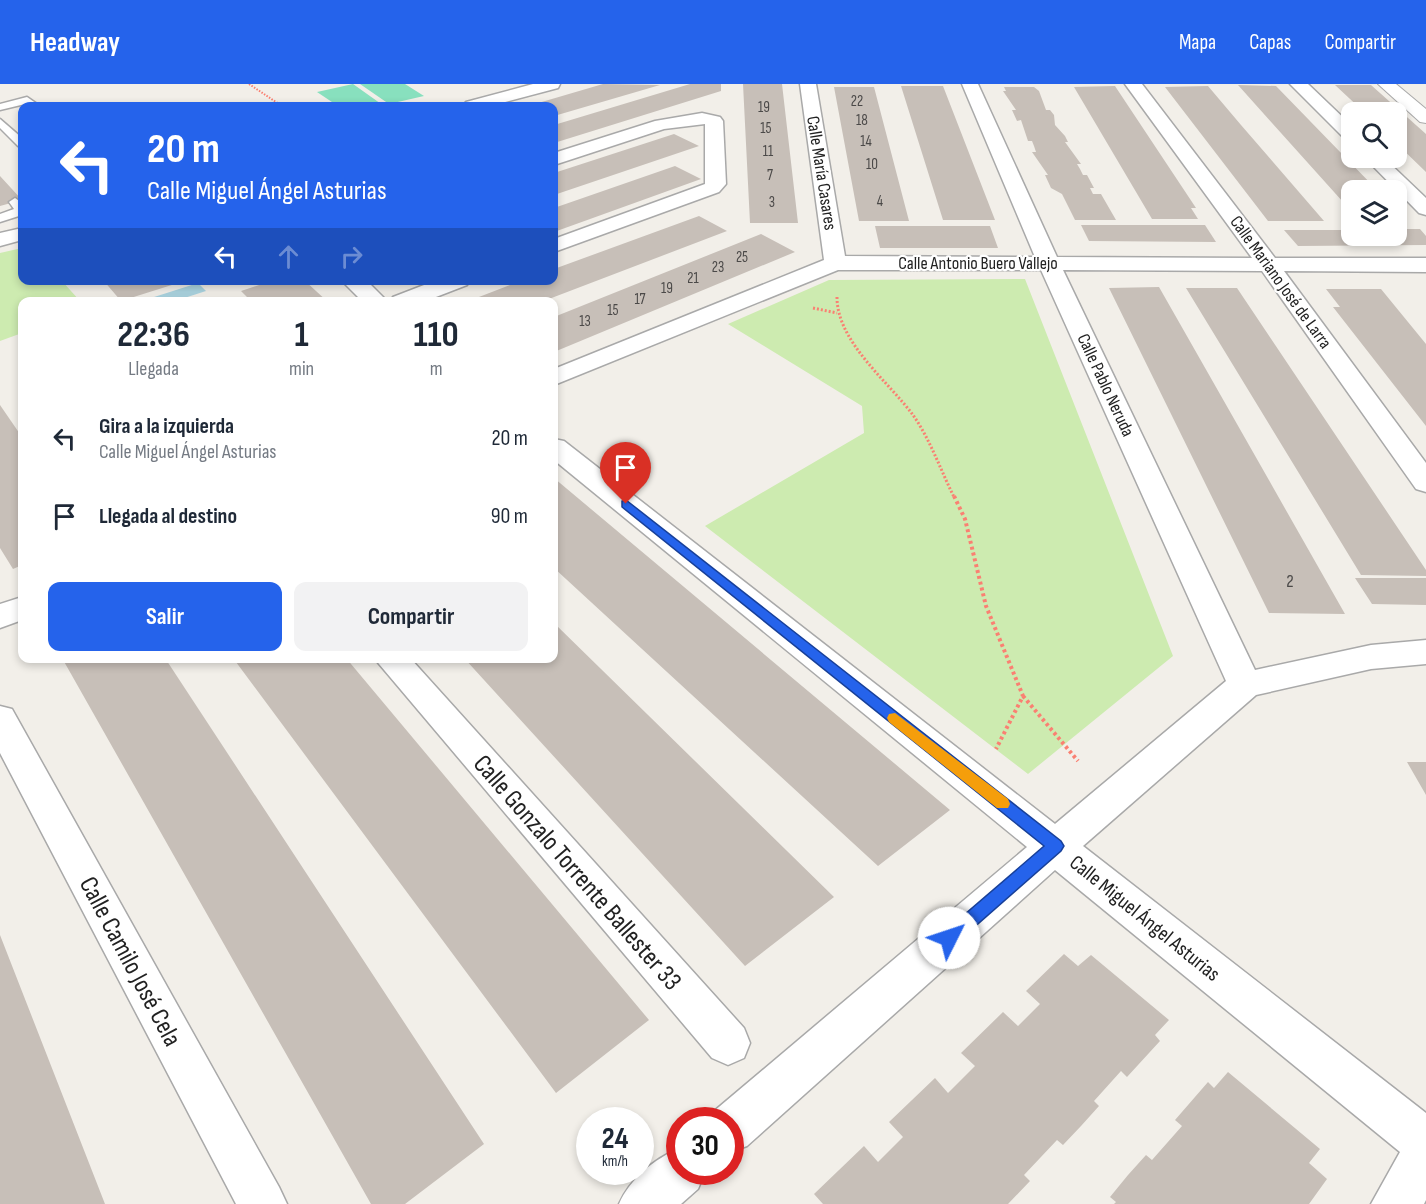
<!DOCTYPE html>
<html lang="es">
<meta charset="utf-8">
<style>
:root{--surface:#fff;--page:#f2f2f3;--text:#1f2937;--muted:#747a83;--accent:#2563eb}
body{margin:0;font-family:"Sofia Sans Condensed",sans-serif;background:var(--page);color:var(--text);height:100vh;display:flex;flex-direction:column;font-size:22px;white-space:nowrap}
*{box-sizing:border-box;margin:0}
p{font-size:20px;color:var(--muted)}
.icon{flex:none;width:33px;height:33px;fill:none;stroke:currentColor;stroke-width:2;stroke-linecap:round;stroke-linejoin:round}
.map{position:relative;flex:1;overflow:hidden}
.panel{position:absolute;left:18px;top:213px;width:540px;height:366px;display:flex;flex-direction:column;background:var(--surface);border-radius:12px;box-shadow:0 3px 9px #0003}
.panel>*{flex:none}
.banner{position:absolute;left:18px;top:18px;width:540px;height:183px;border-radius:12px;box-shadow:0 3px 9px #0003;background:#2563eb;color:#fff;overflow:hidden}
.controls{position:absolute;left:1341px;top:18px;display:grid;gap:12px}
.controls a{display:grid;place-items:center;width:66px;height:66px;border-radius:12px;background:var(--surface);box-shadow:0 3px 9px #0003;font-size:30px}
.speed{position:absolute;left:576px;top:1023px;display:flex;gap:12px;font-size:30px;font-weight:700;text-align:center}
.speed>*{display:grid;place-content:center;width:78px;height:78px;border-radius:50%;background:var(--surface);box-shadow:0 3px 9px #0003;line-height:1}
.speed small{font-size:15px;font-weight:400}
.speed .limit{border:9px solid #d22;background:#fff;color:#111}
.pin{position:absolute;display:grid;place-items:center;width:51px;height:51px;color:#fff;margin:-62px -26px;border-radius:50% 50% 50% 0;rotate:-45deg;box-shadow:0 0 6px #0007}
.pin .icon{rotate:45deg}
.me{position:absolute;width:66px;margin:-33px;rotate:49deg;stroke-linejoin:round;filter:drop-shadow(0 0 4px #0008)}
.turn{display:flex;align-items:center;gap:21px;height:126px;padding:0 30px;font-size:27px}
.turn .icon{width:78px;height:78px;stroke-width:2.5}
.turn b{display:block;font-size:42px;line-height:51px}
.lanes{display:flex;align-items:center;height:57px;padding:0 30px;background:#0003;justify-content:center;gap:30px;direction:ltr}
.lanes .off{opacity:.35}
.eta{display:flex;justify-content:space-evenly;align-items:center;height:102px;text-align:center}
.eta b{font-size:36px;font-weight:700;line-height:42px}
.action{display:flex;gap:12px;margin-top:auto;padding:12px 30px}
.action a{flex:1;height:69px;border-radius:12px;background:var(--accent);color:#fff;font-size:24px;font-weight:700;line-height:69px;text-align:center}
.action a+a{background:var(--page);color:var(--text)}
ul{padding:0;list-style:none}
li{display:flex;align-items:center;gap:18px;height:78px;padding:0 30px}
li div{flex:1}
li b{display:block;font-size:22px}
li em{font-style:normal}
header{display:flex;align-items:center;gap:36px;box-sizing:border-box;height:84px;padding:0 30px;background:var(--accent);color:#fff}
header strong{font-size:28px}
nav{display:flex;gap:33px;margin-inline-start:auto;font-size:21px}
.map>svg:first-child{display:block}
.grass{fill:#cdebb0}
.pitch{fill:#88e0be}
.water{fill:#aad3df}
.building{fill:#c7bfb8}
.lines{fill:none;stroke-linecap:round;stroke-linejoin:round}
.service-casing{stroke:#a9a9a9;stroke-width:3}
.pedestrian-casing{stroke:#a9a9a9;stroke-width:2}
.minor-casing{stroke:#a9a9a9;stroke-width:3}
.path-far2{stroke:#fa8072;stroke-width:2;stroke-dasharray:1.5 1.5;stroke-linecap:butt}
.path-far1{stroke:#fa8072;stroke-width:3;stroke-dasharray:2 2;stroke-linecap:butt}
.path{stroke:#fa8072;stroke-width:4;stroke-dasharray:3 3;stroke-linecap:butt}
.service{fill:#fff;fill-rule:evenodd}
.pedestrian{fill:#fff;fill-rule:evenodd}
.minor{fill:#fff;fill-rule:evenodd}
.route{fill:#2563eb;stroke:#184099;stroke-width:1.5}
.slow{fill:#f59e0b}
.labels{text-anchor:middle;stroke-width:4.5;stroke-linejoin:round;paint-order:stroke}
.far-number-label{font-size:15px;fill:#4b4948}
.far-street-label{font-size:18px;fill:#222;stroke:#fff}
.number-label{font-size:18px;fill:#4b4948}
.street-label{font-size:21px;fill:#222;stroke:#fff}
.near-street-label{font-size:26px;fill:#222;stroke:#fff}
</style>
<header>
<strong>Headway</strong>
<nav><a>Mapa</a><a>Capas</a><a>Compartir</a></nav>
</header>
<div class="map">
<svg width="1426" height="1120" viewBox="0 0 1426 1120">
<rect width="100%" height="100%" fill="#f2efe9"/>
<path class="grass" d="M22,164V196L62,197L80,217L22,218V249L0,257V169Z
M1025,195L1173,572L1028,690L705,442L864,349L862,322L728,240L829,196Z"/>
<path class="pitch" d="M353,0L384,22H338L317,8Z
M360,0H405L424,12L389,20Z"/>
<path class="water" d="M198,199L206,207L175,217H155L151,214Z"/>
<path class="building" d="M603,0L660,1L554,32V22H528Z
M690,0H721V7L554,59V41Z
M743,0H782L798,139H750Z
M1238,1L1276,2L1377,106H1352V128Z
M1335,1H1371L1426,50V88L1396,59V28H1364Z
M901,2H943L995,136H943Z
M1115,2L1196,124H1191L1198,135H1152L1074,3Z
M1208,2L1241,41L1324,137H1268L1165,3Z
M834,3H874L909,137H859Z
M1004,3H1034L1039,7L1046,26H1050L1054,31L1055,41L1065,52L1068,58H1065L1081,80H1077L1080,85L1083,91H1087L1094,104H1090L1093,110H1101L1116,136H1075L1062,110L1051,104L1045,91H1048L1032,68H1036L1034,62L1032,57H1028L1021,36L1017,37L1012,26H1016L1003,7H1006Z
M674,50L699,62L554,111V89Z
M675,82L701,95L554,148V124Z
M0,92L22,116L0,122Z
M699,132L727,147L541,218H466L523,196H554V185Z
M1081,141H1205L1216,158L1089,157Z
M875,142H990L998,164H880Z
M1396,145H1420L1426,152V161L1298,162L1284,146H1352V152H1396Z
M761,150L795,168L554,268V233Z
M103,196H172L175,200L121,217Z
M274,196H304L328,218H252L241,207Z
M1159,203L1200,275L1345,530L1269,529L1109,204Z
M1186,204H1237L1426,486V492L1361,491Z
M1326,205H1381L1426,260V342L1333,223H1340Z
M0,321L22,353V481L13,485L0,464Z
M554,394L950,726L878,782L554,484Z
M1355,494H1426V521L1372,520Z
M554,539L834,813L745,882L464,574H554Z
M62,574H165L484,1060L405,1120H371Z
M233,574H346L649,936L556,1009Z
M1407,678H1426V711Z
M0,851L105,1120H0Z
M1064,870L1078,882L1091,871L1169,936L1155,951L1160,957L1127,993L1121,987L1094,1017L1099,1022L1081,1042L1063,1061L1057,1056L1024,1091L1030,1097L1008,1120H823L814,1110L864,1062L878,1078L903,1053L889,1038L935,994L948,1009L975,982L961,969L1003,928L1018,942L1040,920L1026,907Z
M1228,988L1320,1065L1309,1079L1327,1095L1309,1120H1114L1116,1118L1110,1113L1128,1091L1146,1071L1152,1076L1182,1042L1175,1036L1208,998L1214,1004Z"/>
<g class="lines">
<defs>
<path id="service" d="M27,13L40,22L25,20L0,26V20Z
M0,35L22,54V63L18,62L0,44Z
M15,114L22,119V131L0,138V130L14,125L9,118Z"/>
<path id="pedestrian" d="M1378,0H1396L1426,25V39L1420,38Z"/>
<path id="minor" d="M533,0H560L558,4L490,22H463L466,18Z
M800,0H816L845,172L1035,173L962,0H978L1057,173L1252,174L1125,0H1142L1275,174H1426V188L1284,187L1426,379V408L1416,405L1262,187L1063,186L1255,586L1371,561L1426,556V580L1371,585L1256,611L1083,762L1426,1029V1116L1424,1120H1371L1400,1068L1055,786L747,1062L730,1068V1036H710L713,1028L1027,763L554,376V355L564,357L1055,740L1226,597L1041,186H838L554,301V285L824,176Z
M1290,0H1308L1352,42V57L1346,56Z
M702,29L720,33L723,37L726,100L719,108L554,168V155L705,100V40L664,45L554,81V69L655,37Z
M1365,74H1384L1426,114V131L1419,129Z
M22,144V156L0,162V149Z
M341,196H366L388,218H363Z
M437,196H470L467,201L423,218H390L393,213Z
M22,513V536L0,544V520Z
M374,574H410L744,944L750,959L744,974L728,981L712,974Z
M0,622L12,625L279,1103L287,1120H236L0,669Z
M680,1064V1088H705L698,1105L681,1120H619C630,1095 654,1075 680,1064Z"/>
</defs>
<use href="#service" class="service-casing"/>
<use href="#pedestrian" class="pedestrian-casing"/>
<use href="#minor" class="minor-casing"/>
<path class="path-far2" d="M249,0L282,22"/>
<path class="path-far1" d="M837,213C837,258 888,297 913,331C930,355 941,387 954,413
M813,224L837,229"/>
<path class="path" d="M954,412L965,435L986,522L1023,612L996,665
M1023,612L1078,677"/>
<use href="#service" class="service"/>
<use href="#pedestrian" class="pedestrian"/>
<use href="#minor" class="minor"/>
</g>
<path class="route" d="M626,416L1061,757L1064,762L1061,767L955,860L949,862L943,860L941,854L943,849L1044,762L622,423V417Z"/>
<path class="slow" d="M895,629L1008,715L1010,720L1008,724H997L889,638L887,634L889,630Z"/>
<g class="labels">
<g class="far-number-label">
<text x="857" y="22">22</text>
<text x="764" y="28">19</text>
<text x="862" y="41">18</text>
<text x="766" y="49">15</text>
<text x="866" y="62">14</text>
<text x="768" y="72">11</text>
<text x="872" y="85">10</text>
<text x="770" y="96">7</text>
<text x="880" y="122">4</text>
<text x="772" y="123">3</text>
<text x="742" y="178">25</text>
<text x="718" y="188">23</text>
<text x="693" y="199">21</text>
<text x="667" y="209">19</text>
<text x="640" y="220">17</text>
<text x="613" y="231">15</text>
<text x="585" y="242">13</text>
</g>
<g class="far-street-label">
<text transform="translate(822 89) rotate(81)" y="6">Calle María Casares</text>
<text x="978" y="185">Calle Antonio Buero Vallejo</text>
<text transform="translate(1281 198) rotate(54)" y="6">Calle Mariano José de Larra</text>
<text transform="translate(1106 301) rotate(65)" y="6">Calle Pablo Neruda</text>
</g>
<g class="number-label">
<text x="1290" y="503">2</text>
</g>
<g class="street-label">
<text transform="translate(1145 834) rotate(39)" y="7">Calle Miguel Ángel Asturias</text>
</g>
<g class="near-street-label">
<text transform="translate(578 788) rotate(49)" y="9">Calle Gonzalo Torrente Ballester 33</text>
<text transform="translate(131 877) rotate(62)" y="9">Calle Camilo José Cela</text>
</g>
</g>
</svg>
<div class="controls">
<a><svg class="icon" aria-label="search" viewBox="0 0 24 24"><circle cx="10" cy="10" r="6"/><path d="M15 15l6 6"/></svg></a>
<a><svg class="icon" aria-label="layers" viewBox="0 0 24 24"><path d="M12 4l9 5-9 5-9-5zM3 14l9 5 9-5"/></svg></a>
</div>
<div class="speed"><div>24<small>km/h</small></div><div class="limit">30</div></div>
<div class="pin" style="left:626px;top:420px;background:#d93025"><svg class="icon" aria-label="arrive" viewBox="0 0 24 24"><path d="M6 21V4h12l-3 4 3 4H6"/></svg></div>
<svg class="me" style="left:949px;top:854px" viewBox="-20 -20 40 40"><circle r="19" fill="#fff"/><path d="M0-13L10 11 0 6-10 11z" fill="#2563eb"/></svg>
<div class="banner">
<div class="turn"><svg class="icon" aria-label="left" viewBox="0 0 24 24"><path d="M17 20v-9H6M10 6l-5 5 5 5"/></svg><div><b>20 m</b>Calle Miguel Ángel Asturias</div></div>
<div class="lanes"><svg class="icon" aria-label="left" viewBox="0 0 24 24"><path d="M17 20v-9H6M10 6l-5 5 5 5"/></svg><svg class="icon off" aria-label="ahead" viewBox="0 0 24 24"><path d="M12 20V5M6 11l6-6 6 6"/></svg><svg class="icon off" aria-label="right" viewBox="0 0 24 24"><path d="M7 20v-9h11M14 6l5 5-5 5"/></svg></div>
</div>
<section class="panel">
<div class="eta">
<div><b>22:36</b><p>Llegada</p></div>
<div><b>1</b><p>min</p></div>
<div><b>110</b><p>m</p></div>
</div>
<ul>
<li><svg class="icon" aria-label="left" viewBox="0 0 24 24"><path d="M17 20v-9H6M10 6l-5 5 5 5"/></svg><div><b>Gira a la izquierda</b><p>Calle Miguel Ángel Asturias</p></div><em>20 m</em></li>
<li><svg class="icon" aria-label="arrive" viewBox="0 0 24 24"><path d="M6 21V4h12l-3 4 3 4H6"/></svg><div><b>Llegada al destino</b></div><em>90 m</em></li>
</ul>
<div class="action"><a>Salir</a><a>Compartir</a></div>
</section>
</div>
